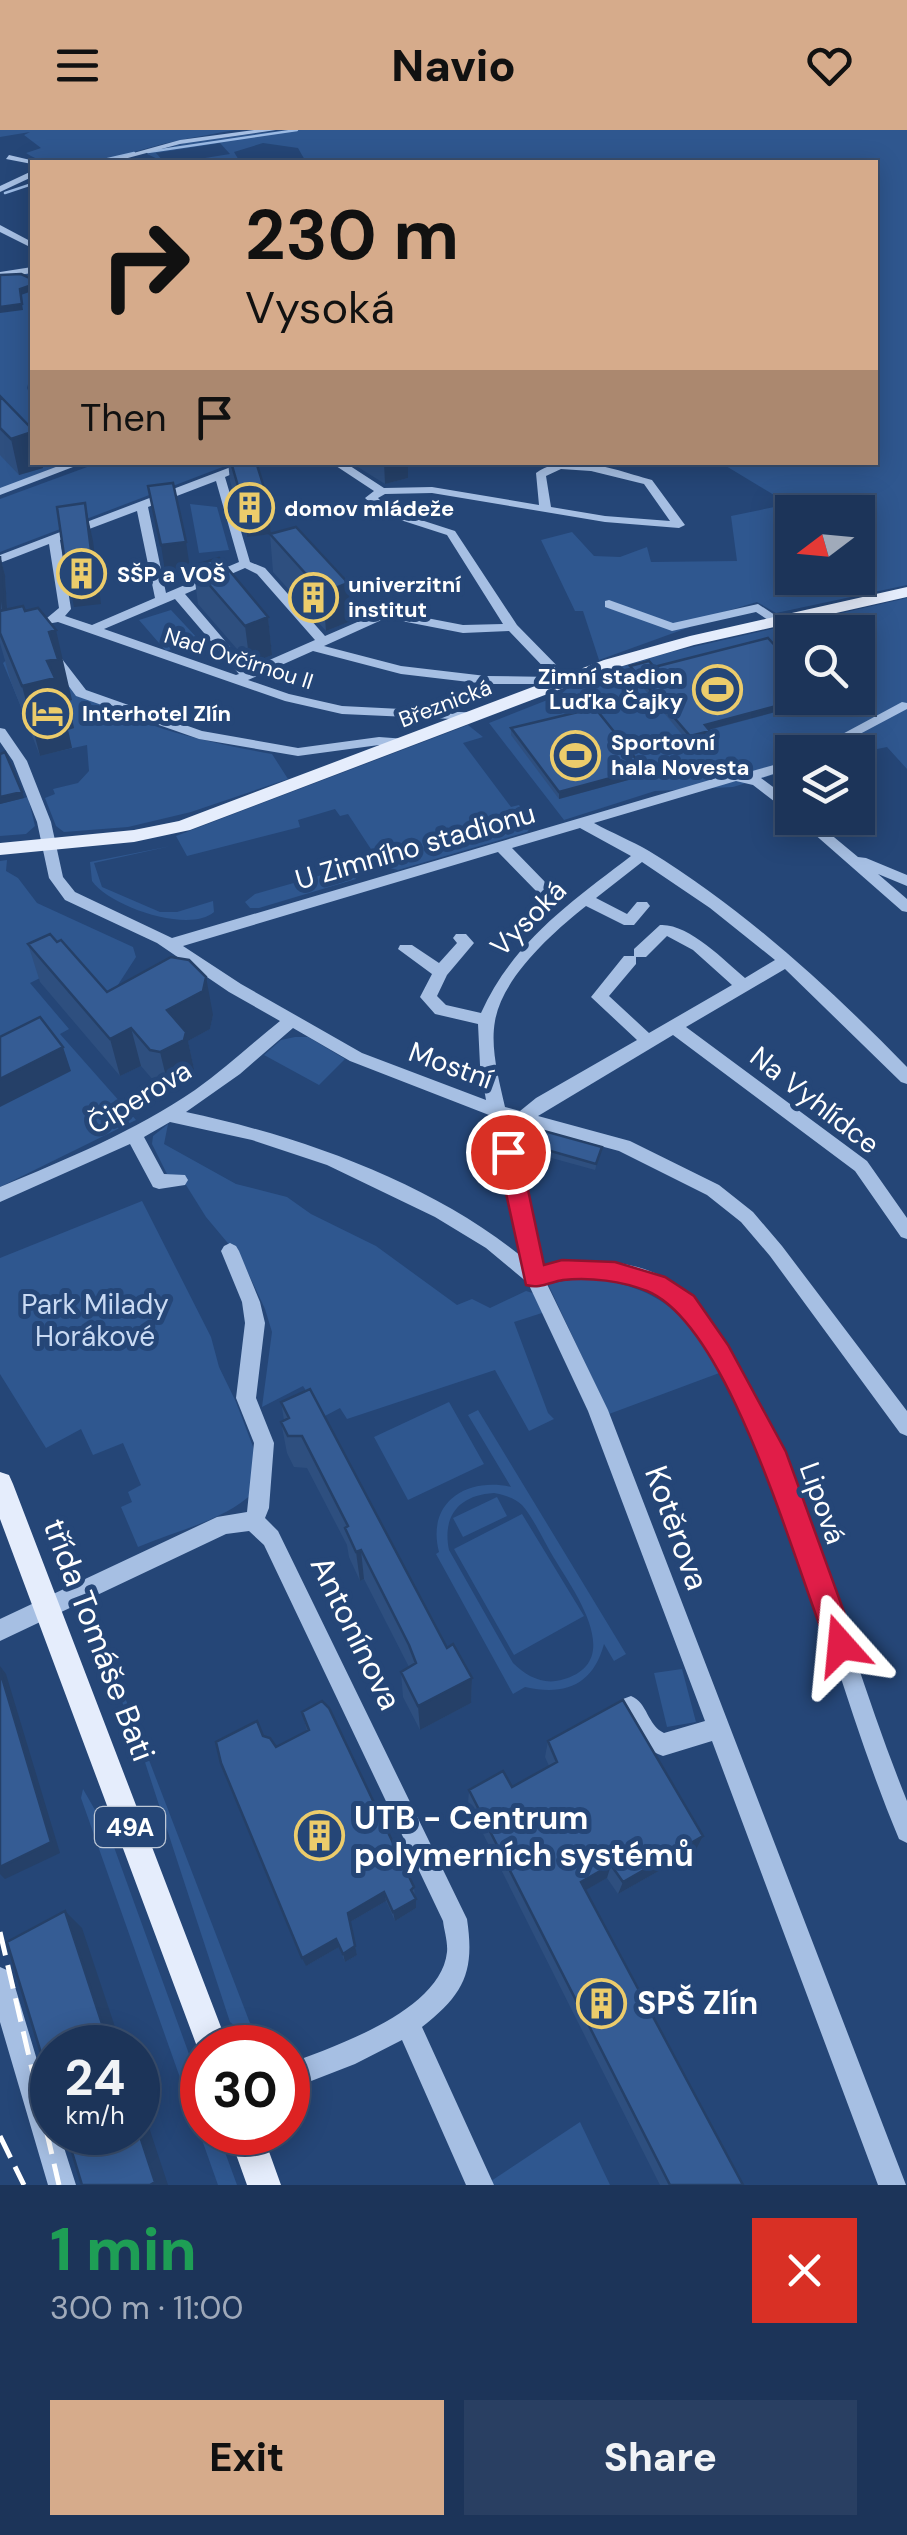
<!DOCTYPE html>
<meta charset="utf-8">
<style>
:root{--surface:#1c3459;--page:#293f62;--text:#f1f3f6;--muted:#a0aaba;--line:#3a4f6f;--accent:#d6ab8b}
body{margin:0;font-family:"DM Sans",sans-serif;background:var(--page);color:var(--text);height:100vh;display:flex;flex-direction:column;font-size:38px;white-space:nowrap}
*{box-sizing:border-box;margin:0}
p{font-size:32px;color:var(--muted)}
.icon{flex:none;width:55px;height:55px;fill:none;stroke:currentColor;stroke-width:2;stroke-linecap:round;stroke-linejoin:round}
.map{position:relative;height:2055px;overflow:hidden}
.panel{display:flex;flex-direction:column;background:var(--surface);flex:1}
.panel>*{flex:none}
.guide{position:absolute;left:30px;top:30px;width:848px;height:305px;border-radius:0px;box-shadow:0 5px 25px #0003,0 0 0 2px var(--line);background:#d6ab8b;color:#111;overflow:hidden}
.needle{width:65px;rotate:254deg}
.tools{position:absolute;left:775px;top:365px;display:grid;gap:20px}
.tools a{display:grid;place-items:center;width:100px;height:100px;border-radius:0px;background:var(--surface);box-shadow:0 5px 25px #0003,0 0 0 2px var(--line);font-size:50px}
.speed{position:absolute;left:30px;top:1895px;display:flex;gap:20px;font-size:50px;font-weight:700;text-align:center}
.speed>*{display:grid;place-content:center;width:130px;height:130px;border-radius:50%;background:var(--surface);box-shadow:0 5px 25px #0003,0 0 0 2px var(--line);line-height:1}
.speed small{font-size:25px;font-weight:400}
.speed .limit{border:15px solid #d22;background:#fff;color:#111}
.pin{position:absolute;display:grid;place-items:center;width:85px;height:85px;color:#fff;margin:-42px;border:5px solid #fff;border-radius:50%;box-shadow:0 2px 10px #0007}
.me{position:absolute;width:110px;margin:-55px;rotate:342deg;stroke-linejoin:round;filter:drop-shadow(0 0 8px #0008)}
.turn{display:flex;align-items:center;gap:35px;height:210px;padding:0 50px;font-size:45px}
.turn .icon{width:130px;height:130px;stroke-width:2.5}
.turn b{display:block;font-size:70px;line-height:85px}
.then{display:flex;align-items:center;height:95px;padding:0 50px;background:#0003;gap:20px;font-size:38px}
.round{display:grid;place-items:center;flex:none;width:105px;height:105px;border-radius:0px;background:var(--page)}
.overview{display:flex;align-items:center;justify-content:space-between;height:170px;padding:0 50px}
h1{font-size:60px;font-weight:800;line-height:75px;color:#1e9e55}
.primary-button{display:flex;gap:20px;margin-top:auto;padding:20px 50px}
.primary-button a{flex:1;height:115px;border-radius:0px;background:var(--accent);color:#111;font-size:40px;font-weight:800;line-height:115px;text-align:center}
.primary-button a+a{background:var(--page);color:var(--text)}
header{display:flex;justify-content:space-between;align-items:center;height:130px;padding:0 50px;background:var(--accent);color:#111;font-size:45px;font-weight:800}
.map>svg:first-child{display:block}
.green{fill:#2f578f;fill-rule:evenodd}
.lines{fill:none;stroke-linecap:round;stroke-linejoin:round}
.stream{stroke:#9bbae4;stroke-width:2.5}
.minor{fill:#a6bfe3;fill-rule:evenodd}
.major{fill:#e5edfc;fill-rule:evenodd}
.rail{stroke:#fff;stroke-width:5;stroke-dasharray:24 10;stroke-linecap:butt}
.wall{fill:#2e4f7f}
.shaded-wall{fill:#254068}
.building{fill:#355c94;stroke:#254068;stroke-width:2.5}
.route{fill:#e11d48;stroke:#92132f;stroke-width:2.5}
.labels{text-anchor:middle;stroke-width:10;stroke-linejoin:round;paint-order:stroke}
.far-poi-label{font-size:22px;font-weight:bold;fill:#fff;stroke:#254677;text-anchor:start}
.far-street-label{font-size:22px;fill:#fff;stroke:#254677}
.shield{fill:#254677;stroke:#bec8d6;stroke-width:2.5}
.shield-label{font-size:25px;font-weight:bold;fill:#fff}
.street-label{font-size:28px;fill:#fff;stroke:#254677}
.park-label{font-size:28px;fill:#c9daf3;stroke:#254677}
.near-street-label{font-size:32px;fill:#fff;stroke:#254677}
.near-poi-label{font-size:32px;font-weight:bold;fill:#fff;stroke:#254677;text-anchor:start}
</style>
<header><svg class="icon" aria-label="menu" viewBox="0 0 24 24"><path d="M4 6h16M4 12h16M4 18h16"/></svg>Navio<svg class="icon" aria-label="heart" viewBox="0 0 24 24"><path d="M12 20l-8-8c-3-5 5-10 8-4 3-6 11-1 8 4z"/></svg></header>
<div class="map">
<svg width="907" height="2055" viewBox="0 0 907 2055">
<rect width="100%" height="100%" fill="#254677"/>
<path class="green" d="M0,0H235C214,4 193,7 172,12C127,21 69,51 26,23L41,18L24,5L30,2L0,7Z
M285,0H907V455L776,483L757,472L750,474L688,493L690,497L599,530L583,481H575L541,410L572,402L594,426L620,427L647,417L651,432L737,431L731,386L789,374L721,333L875,332V32H306L298,18L263,13L234,22L240,32H180L230,24L220,13L156,23L164,32L147,24L188,12ZM792,382H858V448H792Z
M27,144L32,148L29,205L32,239L27,258L32,270V332L74,333L0,359V147Z
M98,333H233L0,422V369Z
M190,374L217,377L229,420L199,423Z
M907,468V639L887,617L858,623L792,622V639L733,657L655,661L564,690L489,593L560,565L577,550L671,522ZM792,502H858V568H792Z
M171,480L199,510L166,521L139,490Z
M33,507C48,525 63,545 81,559C130,597 212,613 272,624L288,649L191,682L128,697L64,702L56,696L45,668L55,664L53,659L78,653L89,641L87,615L41,625L3,533Z
M468,595L483,607L463,613L511,677L519,675L533,695L527,702L398,740L382,736L348,684L340,686L335,679L298,690L300,697L187,726L176,706Z
M28,667L35,696L26,704L0,706V674Z
M171,716L94,733L102,757L160,782H177L213,771L214,782C189,804 109,776 92,751L90,732Z
M7,730L6,741L18,748L37,773L133,817L136,827L101,881L62,837L30,853L69,899L60,904L136,990L0,1057V731Z
M343,739H352L356,749L259,778H250L245,772L255,764Z
M295,907H308L345,929L319,955L264,925L281,910Z
M168,994L164,1014L236,1054L287,1067L311,1084L376,1116L457,1175L472,1169L490,1178L526,1161L536,1164L545,1182L514,1192L548,1283L554,1289L529,1301L495,1240L347,1289L340,1278L323,1287L303,1256L262,1277L272,1202L265,1179L242,1130L206,1087L181,1047L167,1044L152,1014L153,1006Z
M142,1071L211,1207L219,1237L236,1272L255,1322L254,1362C222,1392 177,1400 138,1417L121,1377L132,1372L128,1362L141,1355L123,1313L93,1325L81,1299L46,1318L0,1244V1128Z
M587,1147C663,1159 681,1180 722,1242L609,1284L548,1154Z
M449,1272L484,1334L408,1370L374,1307Z
M478,1280L626,1524L614,1531L604,1514C593,1555 565,1566 525,1557L513,1564L436,1424L439,1422C426,1372 467,1347 511,1357L468,1285ZM494,1363C504,1365 515,1368 522,1375C535,1390 544,1412 554,1428C573,1460 628,1533 561,1550C543,1555 526,1546 513,1533L449,1420C442,1386 459,1365 494,1363Z
M497,1367L507,1386L463,1407L453,1388Z
M522,1384L584,1486L514,1525L454,1419Z
M95,1503L101,1505L258,1914L230,1892L141,1620Z
M682,1539L696,1592L667,1597L654,1543Z
M83,1659L110,1706L202,1960V2002L218,2003L237,2055H218L81,1668Z
M580,1992L610,2055H485Z"/>
<g class="lines">
<path class="stream" d="M148,22L297,0
M95,32L134,23
M5,63L32,54"/>
<path class="minor" d="M254,0H276L180,14L113,32H101L180,10Z
M9,25L39,32L32,34L6,29Z
M32,41V47L0,62V56Z
M0,95L32,112V118L0,102Z
M32,137V143L0,148V142Z
M69,332H86L0,365V358Z
M244,332H260L225,347L250,432L265,438L325,506L385,480L463,495L503,494L447,405L382,384L365,368L374,361L330,332H344L384,358L432,357L539,375L536,343C569,320 617,341 652,350L685,395L679,398L605,392L432,363L385,364L378,368L390,380L455,401L517,495L569,548V554H486L401,544L313,521L248,550L289,564L342,576L480,583L482,586L475,590L342,584L285,571L58,492L47,494V488L59,478L49,414L0,433V425ZM561,339L591,341L644,354L670,391L605,386L551,377L546,346ZM216,351L239,432L166,463L148,377ZM137,381L155,468L92,495L65,486L71,479L60,410ZM245,438L257,444L315,510L249,539L185,464ZM175,469L239,544L236,545L104,499ZM386,488L463,503L509,501L553,547L486,546L401,536L324,516Z
M609,470L673,493L758,474L784,491L774,494L756,482L672,501L605,477V471Z
M54,524L59,525L86,560L202,601L298,618L379,607L406,609L413,613L406,617L379,615L298,626L199,609L76,566L48,528Z
M902,572L907,573V579L826,622H809Z
M0,598L5,599L27,631L51,692L63,747L75,762L172,808L730,644L745,643L792,630V638L761,648L792,671V682L787,681L753,655L736,651L594,693C612,703 632,711 649,721C744,779 829,857 907,937V954L901,952L785,839L686,897L867,1031L907,1088V1109L901,1107L855,1041L673,905L538,986L630,1011L719,1055L753,1082L782,1116L907,1281V1306L900,1303L770,1126L741,1092L707,1065L619,1021L508,991L542,1138C586,1124 644,1130 681,1158C708,1178 727,1215 743,1245C815,1380 850,1529 907,1671V1713L899,1709C837,1561 805,1402 730,1259C715,1230 697,1193 670,1171C637,1144 586,1142 546,1152L608,1280L906,2055H878L712,1611L663,1626C635,1615 631,1604 620,1577L623,1569L631,1566C648,1573 647,1595 664,1603L705,1591L588,1281L528,1153L486,1118L435,1087L327,1035L252,1010L170,992L144,1007L164,1044L185,1045L188,1050L185,1055L159,1059L153,1057L130,1014L0,1072V1057C67,1029 135,1001 195,960C225,939 251,914 280,891L229,862L157,813L65,770L49,748L37,692L13,631L0,612ZM580,698L631,726C572,771 512,813 481,883L446,875L437,866L447,845L474,813L466,804H456L453,808L457,813L439,833L412,815H400L398,819L432,844L420,867L435,884L478,894L480,935L486,970L362,923L241,854L183,816L498,722L538,763H548L551,759L548,755L512,718ZM642,732L710,778L775,830L745,848C724,830 688,793 660,795L634,819V826H624L591,867L637,910L536,968L520,981L505,977C499,950 490,918 495,891C502,848 553,802 586,776L624,795H634L650,776L647,772H637L627,784L596,768ZM667,806L693,820L732,855L649,903L609,866L636,834V827H646ZM293,898L350,931L489,985L521,1126C429,1052 300,1006 186,982L240,944Z
M796,688H811L858,727L866,728L907,745V756L878,744L907,769V782L902,781Z
M230,1113L236,1116L239,1121L260,1172L265,1193L256,1268L274,1313L269,1378L265,1388L278,1401L467,1789C475,1842 464,1864 422,1897L494,2055H466L402,1910L355,1934L288,1960V1934C335,1916 441,1881 447,1822C448,1812 444,1800 443,1791L264,1415L249,1401L226,1404L0,1511V1489L217,1387L247,1382L254,1313L236,1268L245,1193L242,1172L221,1121L224,1116Z
M0,1837L9,1841L13,1850L52,1980V2002H59L76,2055H48L0,1892Z"/>
<path class="major" d="M907,457V467L694,515L616,538L190,700L134,712L0,725V713L134,700L179,691L604,530L690,506Z
M0,1342L9,1345L13,1354L229,1918H202V1930L0,1389Z
M228,2002H262L281,2055H247Z"/>
<path class="rail" d="M0,1802L59,2055
M0,2006L24,2055"/>
</g>
<path class="wall" d="M0,266L43,338L19,345L0,325Z
M228,332H256L267,367L271,404L351,491L326,501L273,442L270,404L247,407L230,351Z
M350,332H408V348L385,354Z
M0,426L5,445L7,480L72,570L68,571L74,598L68,600L72,618L40,626L11,552L0,513Z
M193,436L268,487L272,525L250,534L198,474Z
M630,536L654,537L820,570L709,600V608L689,613L630,542Z
M511,598L643,646L559,669L511,605Z
M28,814L107,862L213,885L210,899L188,911L194,939L192,947L169,959L159,957L141,936L120,946L40,852Z
M519,1012L602,1017L595,1040L519,1019Z
M281,1272L447,1518L472,1548L471,1573L420,1600L403,1567L401,1542L409,1537L364,1449L360,1451L349,1427L347,1415L307,1338L294,1337L287,1323L281,1292L284,1290Z
M302,1582L414,1757L416,1778L395,1791L386,1771L350,1792L357,1825L345,1832L339,1817L306,1836L263,1606L276,1617L307,1601Z
M548,1611L703,1706L696,1720L618,1764L607,1748L585,1760L743,2055H660L468,1674L469,1660L512,1657L549,1636L545,1627Z"/>
<path class="shaded-wall" d="M32,155V161L21,165L20,159Z
M22,174L23,180L0,183V177Z
M32,302V332H42L43,338L19,345L11,309Z
M384,332H408V348L385,354Z
M267,367L271,404L247,407L242,370Z
M85,373L93,411L101,474L74,477L66,439Z
M186,412L190,438L165,441L161,415Z
M0,426L5,445L9,512H4Z
M348,453L351,491L326,501L323,463Z
M268,487L272,525L250,534L245,496Z
M56,500L72,570L68,571L74,598L68,600L72,618L40,626L22,556L49,502Z
M807,568H820V570L704,601L705,595Z
M710,601L709,608L689,613L690,606Z
M644,639L643,646L559,669V662Z
M22,662L24,668L0,674V667Z
M206,847L213,885L210,899L188,911L194,939L192,947L169,959L160,922L167,880Z
M131,898L141,936L120,946L110,909Z
M63,917L71,941L0,977V949Z
M361,1420L364,1449L360,1451L356,1422Z
M0,1536L6,1544L60,1723L5,1749L0,1744Z
M472,1548L471,1573L420,1600L418,1576Z
M703,1706L696,1720L618,1764L623,1752Z
M611,1735L607,1748L577,1765L581,1752Z
M384,1762L386,1771L350,1792L357,1825L345,1832L343,1824L348,1783Z
M416,1769V1778L395,1791L393,1782Z
M65,1781L82,1798L122,1918H110Z
M336,1809L339,1817L306,1836L302,1828Z
M138,1964L168,2055H150L138,2000Z"/>
<path class="building" d="M21,144L32,149V155L20,159L22,174L0,177V145Z
M0,266L32,299V302L11,309L0,298Z
M231,332H256L267,367L242,370Z
M173,353L186,412L161,415L148,356Z
M85,373L93,436L66,439L57,377Z
M296,397L348,453L323,463L270,404Z
M0,426L3,480L0,481Z
M219,428L268,487L245,496L193,436Z
M23,476L25,481L38,478L56,500L49,502L58,529L47,531L55,548L22,556L0,503V481Z
M768,508L792,534V568H807L705,595L710,601L690,606L630,536L649,531L654,537Z
M595,578L644,639L559,662L511,598Z
M5,622L22,662L0,667V624Z
M50,804L57,812L61,810L107,862L171,827L189,830L206,847L203,861L167,880L186,902L184,910L160,922L150,920L131,898L110,909L28,814Z
M40,887L63,917L0,949V907Z
M526,996L602,1017L596,1034L519,1012Z
M310,1259L447,1518L453,1514L472,1548L418,1576L401,1542L416,1533L409,1515L361,1420L356,1422L345,1398L348,1396L302,1306H288L281,1292L289,1288L281,1272Z
M0,1541L51,1712L0,1737Z
M623,1570L703,1706L623,1752L611,1735L581,1752L743,2055H670L469,1660L503,1641L512,1657L557,1632L548,1611Z
M322,1571L329,1578L414,1757L411,1760L416,1769L393,1782L384,1762L348,1783L355,1816L343,1824L336,1809L302,1828L221,1633L216,1612L257,1591L263,1606L270,1608L276,1617L309,1600L302,1582Z
M65,1781L110,1918H52V1959L7,1812Z
M138,2000L155,2052L150,2055H82L66,2002H138Z"/>
<path class="route" d="M508,1013L520,1022L544,1135L562,1130L615,1132L665,1147L694,1166L728,1215L786,1322L856,1515L851,1525L841,1529L831,1525C796,1442 732,1196 647,1161C622,1151 590,1147 563,1150C550,1152 540,1159 526,1155L497,1022Z"/>
<defs>
<symbol id="building-ring" viewBox="-11 -11 22 22"><circle r="9.5" fill="#254677" stroke="#eccc6b" stroke-width="1.5"/><path d="M-4-6H4V6H1V3H-1V6H-4ZM-2.5-4.3h1.7v1.8h-1.7ZM.8-4.3h1.7v1.8H.8ZM-2.5-1h1.7V.8h-1.7ZM.8-1h1.7V.8H.8Z" fill="#eccc6b"/></symbol>
<symbol id="stadium-ring" viewBox="-11 -11 22 22"><circle r="9.5" fill="#254677" stroke="#eccc6b" stroke-width="1.5"/><path d="M0-5a6.5 5 0 1 0 0 10a6.5 5 0 1 0 0-10ZM-3.5-1.8h7v3.6h-7Z" fill="#eccc6b"/></symbol>
<symbol id="hotel-ring" viewBox="-11 -11 22 22"><circle r="9.5" fill="#254677" stroke="#eccc6b" stroke-width="1.5"/><path d="M-6-4.5h1.5V1H6V5H4.5V3h-9V5H-6ZM-4 0a1.8 1.8 0 1 1 3.6 0ZM.5 0V-2.5h3Q6-2.5 6 0Z" fill="#eccc6b"/></symbol>
</defs>
<g fill-rule="evenodd">
<use href="#building-ring" x="222" y="350" width="55" height="55"/>
<use href="#building-ring" x="54" y="416" width="55" height="55"/>
<use href="#building-ring" x="286" y="440" width="55" height="55"/>
<use href="#stadium-ring" x="690" y="532" width="55" height="55"/>
<use href="#hotel-ring" x="20" y="556" width="55" height="55"/>
<use href="#stadium-ring" x="548" y="598" width="55" height="55"/>
<use href="#building-ring" x="292" y="1678" width="55" height="55"/>
<use href="#building-ring" x="574" y="1846" width="55" height="55"/>
</g>
<g class="labels">
<g class="far-poi-label">
<text x="284" y="386">domov mládeže</text>
<text x="117" y="452">SŠP a VOŠ</text>
<text x="348" y="462">univerzitní<tspan x="348" dy="25">institut</tspan></text>
<text x="683" y="554" text-anchor="end">Zimní stadion<tspan x="683" dy="25">Luďka Čajky</tspan></text>
<text x="82" y="591">Interhotel Zlín</text>
<text x="611" y="620">Sportovní<tspan x="611" dy="25">hala Novesta</tspan></text>
</g>
<g class="far-street-label">
<text transform="translate(239 528) rotate(18)" y="8">Nad Ovčírnou II</text>
<text transform="translate(445 573) rotate(-21)" y="8">Březnická</text>
</g>
<rect class="shield" x="95" y="1677" width="70" height="40" rx="8"/>
<g class="shield-label">
<text x="130" y="1706">49A</text>
</g>
<g class="street-label">
<text transform="translate(415 716) rotate(-16)" y="10">U Zimního stadionu</text>
<text transform="translate(528 788) rotate(-45)" y="10">Vysoká</text>
<text transform="translate(451 935) rotate(20)" y="10">Mostní</text>
<text transform="translate(139 967) rotate(-31)" y="10">Čiperova</text>
<text transform="translate(815 970) rotate(38)" y="10">Na Vyhlídce</text>
<text transform="translate(823 1373) rotate(70)" y="10">Lipová</text>
</g>
<g class="park-label">
<text x="95" y="1184">Park Milady<tspan x="95" dy="32">Horákové</tspan></text>
</g>
<g class="near-street-label">
<text transform="translate(677 1398) rotate(70)" y="11">Kotěrova</text>
<text transform="translate(356 1503) rotate(64)" y="11">Antonínova</text>
<text transform="translate(99 1510) rotate(69)" y="11">třída Tomáše Bati</text>
</g>
<g class="near-poi-label">
<text x="354" y="1699">UTB - Centrum<tspan x="354" dy="37">polymerních systémů</tspan></text>
<text x="637" y="1884">SPŠ Zlín</text>
</g>
</g>
</svg>
<div class="tools">
<a><svg class="needle" viewBox="-14 -14 28 28"><path d="M0-13l5 13h-10z" fill="#e53935"/><path d="M0 13l5-13h-10z" fill="#a0aaba"/></svg></a>
<a><svg class="icon" aria-label="search" viewBox="0 0 24 24"><circle cx="10" cy="10" r="6"/><path d="M15 15l6 6"/></svg></a>
<a><svg class="icon" aria-label="layers" viewBox="0 0 24 24"><path d="M12 4l9 5-9 5-9-5zM3 14l9 5 9-5"/></svg></a>
</div>
<div class="speed"><div>24<small>km/h</small></div><div class="limit">30</div></div>
<div class="pin" style="left:508px;top:1022px;background:#d93025"><svg class="icon" aria-label="arrive" viewBox="0 0 24 24"><path d="M6 21V4h12l-3 4 3 4H6"/></svg></div>
<svg class="me" style="left:841px;top:1515px" viewBox="-20 -20 40 40"><path d="M0-17L14 15 0 8-14 15z" fill="#e11d48" stroke="#fff" stroke-width="4"/></svg>
<div class="guide">
<div class="turn"><svg class="icon" aria-label="right" viewBox="0 0 24 24"><path d="M7 20v-9h11M14 6l5 5-5 5"/></svg><div><b>230 m</b>Vysoká</div></div>
<div class="then">Then<svg class="icon" aria-label="arrive" viewBox="0 0 24 24"><path d="M6 21V4h12l-3 4 3 4H6"/></svg></div>
</div>
</div>
<section class="panel">
<div class="overview"><div><h1>1 min</h1><p>300 m · 11:00</p></div><a class="round" style="background:#d93025;color:#fff"><svg class="icon" aria-label="close" viewBox="0 0 24 24"><path d="M6 6l12 12M18 6L6 18"/></svg></a></div>
<div class="primary-button"><a>Exit</a><a>Share</a></div>
</section>
